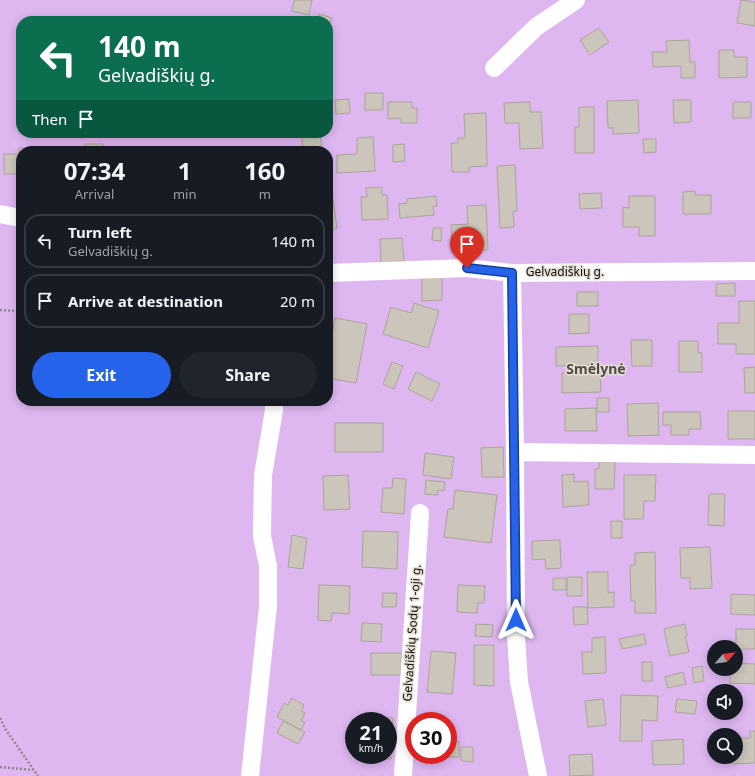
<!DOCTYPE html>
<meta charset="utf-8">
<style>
:root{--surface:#171b24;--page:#20242c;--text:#f1f3f6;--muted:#9ea1a6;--line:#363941;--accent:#2563eb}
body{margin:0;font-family:"Noto Sans",sans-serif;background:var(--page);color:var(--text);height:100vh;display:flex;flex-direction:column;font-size:15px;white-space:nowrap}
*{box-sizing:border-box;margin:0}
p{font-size:13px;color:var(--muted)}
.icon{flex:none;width:22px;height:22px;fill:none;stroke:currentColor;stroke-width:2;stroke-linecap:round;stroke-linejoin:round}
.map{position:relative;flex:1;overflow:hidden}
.sheet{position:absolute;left:16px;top:146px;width:317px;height:260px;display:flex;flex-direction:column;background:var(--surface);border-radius:16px;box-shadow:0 2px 10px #0003}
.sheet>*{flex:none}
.top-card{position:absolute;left:16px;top:16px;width:317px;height:122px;border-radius:16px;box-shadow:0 2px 10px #0003;background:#0b6e4f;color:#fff;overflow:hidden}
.needle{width:26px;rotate:62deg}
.controls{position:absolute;left:707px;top:640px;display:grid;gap:8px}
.controls a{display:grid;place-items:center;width:36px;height:36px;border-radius:50%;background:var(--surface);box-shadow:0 2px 10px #0003;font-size:20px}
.speed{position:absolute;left:345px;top:712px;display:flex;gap:8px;font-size:20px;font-weight:700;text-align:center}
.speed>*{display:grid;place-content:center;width:52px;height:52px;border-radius:50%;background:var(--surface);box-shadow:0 2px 10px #0003;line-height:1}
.speed small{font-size:10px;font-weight:400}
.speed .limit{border:6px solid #d22;background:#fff;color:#111}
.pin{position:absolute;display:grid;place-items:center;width:34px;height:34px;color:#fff;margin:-41px -17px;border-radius:50% 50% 50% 0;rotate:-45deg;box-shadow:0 0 4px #0007}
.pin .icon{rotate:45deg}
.me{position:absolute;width:44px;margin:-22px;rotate:0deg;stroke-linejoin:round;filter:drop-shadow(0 0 3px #0008)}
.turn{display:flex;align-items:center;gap:14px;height:84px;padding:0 16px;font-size:18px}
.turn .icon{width:52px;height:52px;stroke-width:2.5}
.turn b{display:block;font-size:28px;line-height:34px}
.then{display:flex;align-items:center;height:38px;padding:0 16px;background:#0003;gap:8px;font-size:15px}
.eta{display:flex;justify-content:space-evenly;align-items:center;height:68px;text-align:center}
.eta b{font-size:24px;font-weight:700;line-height:28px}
.primary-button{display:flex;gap:8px;margin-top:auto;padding:8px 16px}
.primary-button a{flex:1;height:46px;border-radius:24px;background:var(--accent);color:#fff;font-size:16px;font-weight:700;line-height:46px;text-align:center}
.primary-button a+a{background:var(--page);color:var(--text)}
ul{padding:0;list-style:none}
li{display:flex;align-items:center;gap:12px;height:54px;margin:0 8px 6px;padding:0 8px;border:2px solid var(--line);border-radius:16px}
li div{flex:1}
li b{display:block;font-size:15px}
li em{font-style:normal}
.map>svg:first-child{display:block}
.green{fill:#deb7f1;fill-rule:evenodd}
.building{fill:#cbc5bb;stroke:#aaa49a}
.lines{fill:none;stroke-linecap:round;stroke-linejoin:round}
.path{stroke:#8e8982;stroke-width:2.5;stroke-dasharray:2 2;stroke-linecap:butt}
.street{stroke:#fff;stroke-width:18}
.route-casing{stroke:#184099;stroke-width:10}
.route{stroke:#2563eb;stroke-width:7}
.labels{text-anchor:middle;stroke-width:3;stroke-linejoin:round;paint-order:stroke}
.street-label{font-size:12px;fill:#12100c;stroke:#e5ded4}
.quarter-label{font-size:14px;font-weight:bold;fill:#504b42;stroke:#e5ded4}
</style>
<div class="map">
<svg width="755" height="776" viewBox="0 0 755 776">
<rect width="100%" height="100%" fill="#e5ded4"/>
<path class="green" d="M0,0H755V776H0ZM21,21H328V133H21ZM21,151H328V401H21ZM714,647H736V669H714ZM714,691H736V713H714ZM354,721H388V755H354ZM414,721H448V755H414ZM714,735H736V757H714Z"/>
<path class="building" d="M294,0H312L309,15L292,11Z
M741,0L755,2V26L737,23Z
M319,14L332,18L328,28V21H317Z
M234,19H251V21H234Z
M599,28L609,42L590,55L580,40Z
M689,40L690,62H695V78H681V66L653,67L652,52H667L666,41Z
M719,50H734V57H747V77L719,78Z
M365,93H383V110H365Z
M349,99L350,113L336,114L335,100Z
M638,100L639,133L613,134V128H608L607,101Z
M673,100H691V122L674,123Z
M388,102H412V108H417V123H401V118L388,119Z
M530,102V112H541L543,148L520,149L519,123H505L504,103Z
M733,102H751V118H733Z
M579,107H594V153H575V127H579Z
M486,113L487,166L469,167V172H452L451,143H458V138H465L464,114Z
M301,133H320L322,146L303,149Z
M373,137L375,171L337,173V155L357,154V138Z
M643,139H656V152L644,153Z
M85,144H103V151H85Z
M404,144L405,161L393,162V145Z
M19,148H34V151H21V174H4V154H19Z
M53,148H70L69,151H53Z
M515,165L517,211H513L514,227L500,228L497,166Z
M382,187V195H387L388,219L362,220L361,197H367L366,188Z
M695,191V195H711V214H683V192Z
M601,193L602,208L580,209L579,194Z
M436,196L437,206H433L434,215L400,218L399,204L407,203V199Z
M629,196H655V236H639V227H623V207L629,208Z
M328,199H333L337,228L328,230Z
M486,205L488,250L453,252L451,225L468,224L467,206Z
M433,228H442L441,241L432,240Z
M402,238L404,261L381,263L380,239Z
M442,273V300L422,301V274Z
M735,283V296H716V284Z
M577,292H598V306H577Z
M739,301H755V354H736V344H718V323H739Z
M414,303L439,311L428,348L383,334L391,307L411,313Z
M569,314H589V333L569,334Z
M335,318L367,324L356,383L328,378V356Z
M631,340H652V366H632Z
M679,341H698V353H702V372H679Z
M598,346V365L556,366V347Z
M392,362L403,366L394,389L383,384Z
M755,367V393H745L744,368Z
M416,372L440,384L432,401L408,389Z
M562,373H600L601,392L562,393Z
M597,398H609V412H597Z
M658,403L659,435L628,436L627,404Z
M596,408L597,431H565V409Z
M728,411H755V439H728Z
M663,412H700L701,429H689V435H671V425H663Z
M335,423H383V452H335Z
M503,447L504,477H482L481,448Z
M425,453L454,457L451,479L423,475Z
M599,462H615L614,489H595V469H599Z
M574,474V482L588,481L589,505L563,507L562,475Z
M348,475L350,509L324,510L323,476Z
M624,475H656L655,501H644L643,519H624Z
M393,478L406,479L404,514L381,512L383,488H392Z
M426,480L445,482L444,491L438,490V495L425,494Z
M455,490L497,495L491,543L444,537L448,509H453Z
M709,494H725L724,526L708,525Z
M611,521H622V538H611Z
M363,531L398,532L397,569L362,567Z
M292,535L307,538L303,569L288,567Z
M560,540L561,568L546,569L545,559L532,560V541Z
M710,547L712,588L690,589V578H681L680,548Z
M655,552L656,613H635V601H631L630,565H635V553Z
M587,572H608V593L614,592V607L588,608Z
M567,577H582V596H567Z
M553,578H566V590H553Z
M319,585L350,586L349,614L332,613L331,621L318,620Z
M458,585L485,586L484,603H478L477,613L457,612Z
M383,593H397L396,607H382Z
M731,594L755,595V615L731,614Z
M573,607H587L588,624L574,625Z
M362,623L382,624L381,642L361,641Z
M476,624L493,625L492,637L475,636Z
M685,624L687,636H685L689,652L670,656L664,629Z
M736,629H755V649H736Z
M644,634L646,644L622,649L619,639Z
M605,637L606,673L583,674L582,652H592V638Z
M474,645H494V686L474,685Z
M431,651L456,653L452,694L427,692Z
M371,653H402L401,675H371Z
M642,662H652V681H642Z
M736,663L755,664V684L730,683V669H736Z
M702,666L704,681L694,683L692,668Z
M683,672L686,684L668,688L665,677Z
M621,695L658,696L657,721L642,720V741H620Z
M292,698L304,705L301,711L305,713L301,721L305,722L301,730L277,717L284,703L288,705Z
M603,699L606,725L588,727L585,701Z
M677,699L697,701L695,714L675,712Z
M363,717L393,718L392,738H388V721H363Z
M283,721L305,732L298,744L277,733Z
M750,731H755V763L731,764L730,757H736V738H750Z
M388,738H392L391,759L361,758V755H388Z
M683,739L684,764L653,765L652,741Z
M448,741H459V757H444V755H448Z
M461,747H473V762L461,761Z
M592,754L593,775L570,776L569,755Z"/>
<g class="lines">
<path class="path" d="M0,310L21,311
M0,718L6,730L38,776
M0,767L33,770"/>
<path class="street" d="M494,68L536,27L576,0
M0,214L21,218
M328,273L467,268L512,273L755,271
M512,273L515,452L516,636L519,682L538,776
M515,452L755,455
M250,776L268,606V566L262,536L263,475L274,410V401
M403,776L420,513"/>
</g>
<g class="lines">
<defs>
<path id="route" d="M467,268L512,273L516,620"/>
</defs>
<use href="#route" class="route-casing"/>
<use href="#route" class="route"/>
</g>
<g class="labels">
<g class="street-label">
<text x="565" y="276">Gelvadiškių g.</text>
<text transform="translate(412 633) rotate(-86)" y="4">Gelvadiškių Sodų 1-oji g.</text>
</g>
<g class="quarter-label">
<text x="596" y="374">Smėlynė</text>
</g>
</g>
</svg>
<div class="controls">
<a><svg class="needle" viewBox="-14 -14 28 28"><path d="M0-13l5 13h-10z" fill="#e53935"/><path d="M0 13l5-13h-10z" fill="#9ea1a6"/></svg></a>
<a><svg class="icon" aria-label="sound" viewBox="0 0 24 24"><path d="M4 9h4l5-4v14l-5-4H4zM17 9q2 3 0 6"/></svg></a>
<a><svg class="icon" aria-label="search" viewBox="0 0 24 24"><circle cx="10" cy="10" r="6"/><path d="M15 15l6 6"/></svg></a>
</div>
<div class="speed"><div>21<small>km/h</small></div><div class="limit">30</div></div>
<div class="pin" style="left:467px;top:268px;background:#d93025"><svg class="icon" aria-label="arrive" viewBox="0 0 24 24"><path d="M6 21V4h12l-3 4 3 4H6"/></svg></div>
<svg class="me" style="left:516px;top:620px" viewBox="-20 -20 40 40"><path d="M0-17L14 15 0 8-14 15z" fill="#2563eb" stroke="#fff" stroke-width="4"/></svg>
<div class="top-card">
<div class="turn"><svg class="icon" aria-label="left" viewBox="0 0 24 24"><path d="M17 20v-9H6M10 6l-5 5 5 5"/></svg><div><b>140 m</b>Gelvadiškių g.</div></div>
<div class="then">Then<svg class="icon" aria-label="arrive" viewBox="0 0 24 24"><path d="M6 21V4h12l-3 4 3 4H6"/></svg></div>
</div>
<section class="sheet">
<div class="eta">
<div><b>07:34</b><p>Arrival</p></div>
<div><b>1</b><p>min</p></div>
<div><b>160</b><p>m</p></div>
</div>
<ul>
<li><svg class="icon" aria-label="left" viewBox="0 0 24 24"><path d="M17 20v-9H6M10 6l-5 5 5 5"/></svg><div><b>Turn left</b><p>Gelvadiškių g.</p></div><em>140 m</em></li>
<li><svg class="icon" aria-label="arrive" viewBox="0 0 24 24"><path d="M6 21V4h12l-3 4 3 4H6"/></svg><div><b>Arrive at destination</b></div><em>20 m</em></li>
</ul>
<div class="primary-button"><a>Exit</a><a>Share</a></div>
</section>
</div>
